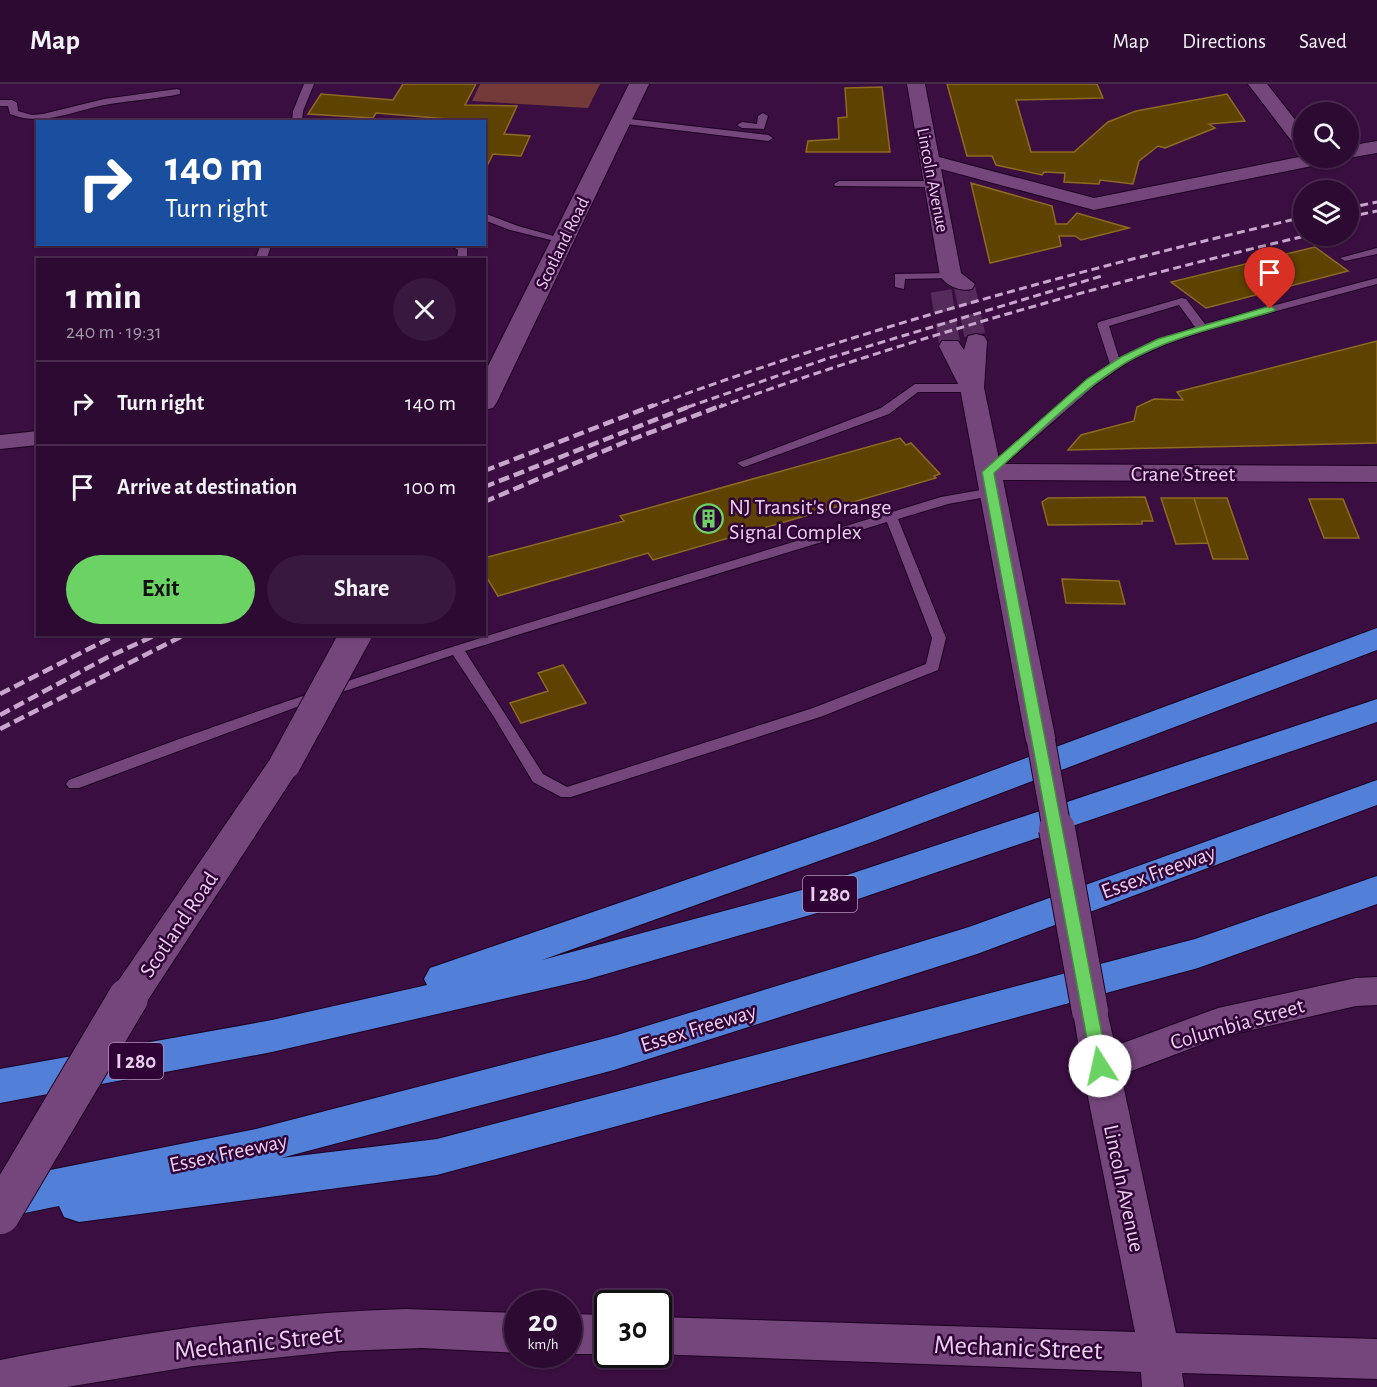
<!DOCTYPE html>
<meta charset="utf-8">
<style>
:root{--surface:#2c0a32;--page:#38183e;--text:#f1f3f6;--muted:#a69aac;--line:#482b4d;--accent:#6bd363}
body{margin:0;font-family:"Alegreya Sans",sans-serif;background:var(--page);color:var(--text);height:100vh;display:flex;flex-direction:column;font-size:22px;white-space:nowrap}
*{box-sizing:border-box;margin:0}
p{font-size:20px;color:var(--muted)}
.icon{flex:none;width:33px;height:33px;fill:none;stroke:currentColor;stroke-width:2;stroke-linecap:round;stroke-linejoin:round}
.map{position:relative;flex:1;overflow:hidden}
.side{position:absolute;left:36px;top:174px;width:450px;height:378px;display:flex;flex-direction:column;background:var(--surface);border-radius:0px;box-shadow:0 2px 4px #0004,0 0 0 2px var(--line)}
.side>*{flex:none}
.hud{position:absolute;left:36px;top:36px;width:450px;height:126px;border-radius:0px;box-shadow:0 2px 4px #0004,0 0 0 2px var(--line);background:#1a4fa0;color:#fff;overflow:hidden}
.tools{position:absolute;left:1293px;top:18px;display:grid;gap:12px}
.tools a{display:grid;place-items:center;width:66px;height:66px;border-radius:50%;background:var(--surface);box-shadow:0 2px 4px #0004,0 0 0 2px var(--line);font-size:30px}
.speed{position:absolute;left:504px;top:1206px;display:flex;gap:12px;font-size:30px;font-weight:700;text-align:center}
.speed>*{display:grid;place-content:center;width:78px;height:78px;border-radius:50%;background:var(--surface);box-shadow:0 2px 4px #0004,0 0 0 2px var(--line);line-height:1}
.speed small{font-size:15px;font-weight:400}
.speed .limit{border:3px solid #111;border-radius:9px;background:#fff;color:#111}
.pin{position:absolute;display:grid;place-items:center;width:51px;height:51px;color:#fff;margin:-62px -26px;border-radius:50% 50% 50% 0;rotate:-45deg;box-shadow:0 0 6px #0007}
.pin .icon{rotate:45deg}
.me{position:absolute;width:66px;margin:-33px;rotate:350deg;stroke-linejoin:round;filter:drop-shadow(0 0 4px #0008)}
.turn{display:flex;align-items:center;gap:21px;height:126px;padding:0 30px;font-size:27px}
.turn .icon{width:78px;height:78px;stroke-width:2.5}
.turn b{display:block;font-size:42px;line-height:51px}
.round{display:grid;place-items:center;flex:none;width:63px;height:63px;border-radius:32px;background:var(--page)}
.head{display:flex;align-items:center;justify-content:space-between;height:102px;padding:0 30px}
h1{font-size:36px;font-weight:700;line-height:45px}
.primary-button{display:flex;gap:12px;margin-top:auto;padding:12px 30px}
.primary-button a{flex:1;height:69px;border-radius:36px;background:var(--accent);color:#111;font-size:24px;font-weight:700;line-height:69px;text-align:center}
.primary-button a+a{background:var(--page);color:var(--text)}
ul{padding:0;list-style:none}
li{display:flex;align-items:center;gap:18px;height:84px;padding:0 30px;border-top:2px solid var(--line)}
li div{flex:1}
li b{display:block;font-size:22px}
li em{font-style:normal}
header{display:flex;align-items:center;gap:36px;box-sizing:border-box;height:84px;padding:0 30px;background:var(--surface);border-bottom:2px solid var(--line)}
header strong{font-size:28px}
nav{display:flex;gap:33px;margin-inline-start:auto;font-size:21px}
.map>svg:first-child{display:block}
.green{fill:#743a39}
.building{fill:#5d4202;stroke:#8e6b1e;stroke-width:1.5}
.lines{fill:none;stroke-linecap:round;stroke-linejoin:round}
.street-tunnel{stroke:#552b5c;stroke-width:21;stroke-dasharray:21 10;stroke-linecap:butt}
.lane-casing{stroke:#1d0022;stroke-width:2}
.street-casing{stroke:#1d0022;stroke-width:2}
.secondary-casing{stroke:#1d0022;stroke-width:2}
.highway-casing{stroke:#1d0022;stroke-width:2}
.lane{fill:#75467c;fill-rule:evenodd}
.street{fill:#75467c;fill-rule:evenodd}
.secondary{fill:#75467c;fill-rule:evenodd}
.highway{fill:#5280d8;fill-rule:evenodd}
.rail-far1{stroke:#c7a7cb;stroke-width:3;stroke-dasharray:8 4.5;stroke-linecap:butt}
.rail{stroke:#c7a7cb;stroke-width:4.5;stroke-dasharray:11 5;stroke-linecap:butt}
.street-bridge-far1-casing{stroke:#1d0022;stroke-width:30;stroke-linecap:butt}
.street-bridge-casing{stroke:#1d0022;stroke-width:38;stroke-linecap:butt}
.secondary-bridge-far1-casing{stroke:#1d0022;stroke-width:33;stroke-linecap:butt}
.secondary-bridge-casing{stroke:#1d0022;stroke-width:42;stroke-linecap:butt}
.street-bridge-far1{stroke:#75467c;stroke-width:28}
.street-bridge{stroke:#75467c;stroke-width:36}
.secondary-bridge-far1{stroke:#75467c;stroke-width:31}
.secondary-bridge{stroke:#75467c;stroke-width:40}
.route{fill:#6bd363;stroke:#468940;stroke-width:1.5}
.labels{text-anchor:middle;stroke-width:5;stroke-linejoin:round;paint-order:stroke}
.far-street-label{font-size:18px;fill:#ebcfee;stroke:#300337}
.shield{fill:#300337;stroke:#b392b7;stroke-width:1.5}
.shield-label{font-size:21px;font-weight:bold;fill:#ebcfee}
.street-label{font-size:22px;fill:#ebcfee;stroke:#300337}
.poi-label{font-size:22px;fill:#ebcfee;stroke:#300337;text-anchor:start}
.near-street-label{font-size:27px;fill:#ebcfee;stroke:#300337}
</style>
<header>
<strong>Map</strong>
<nav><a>Map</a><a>Directions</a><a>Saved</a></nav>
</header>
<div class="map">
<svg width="1377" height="1303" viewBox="0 0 1377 1303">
<rect width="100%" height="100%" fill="#3b0e42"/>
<path class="green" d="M480,0H600L588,24L472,17Z"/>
<path class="building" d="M403,0H476L465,21L517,22L504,50L530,52L521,72L493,70L484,88V38L376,29L373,34L308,30L321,10L393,16Z
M947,0H1097L1103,14L1016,16L1031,68H1074L1108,38L1136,27L1227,10L1245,37L1209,40L1215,44L1165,64L1158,62L1139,77L1133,100L1100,96L1099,100L1064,98L1065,89L1044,88L1042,91L996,81L992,72H967Z
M882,3L890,68H806L808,57L839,55L838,34L847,33L845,4Z
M971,99L1052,122L1056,140H1067L1077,129L1129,144L1081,156L1075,152H1059L1061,162L990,179Z
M1315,163L1348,187L1206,224L1171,198Z
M1377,257V359L1068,366L1081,351L1134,337L1137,323L1154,315L1183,316L1177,308Z
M900,354L906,361L911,359L940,390L934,392L936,394L653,476L648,469L498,512L484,489V474L624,437L620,432Z
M1145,413L1153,437H1142V440L1048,441L1042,418L1048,414Z
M1161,414H1194L1208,459L1176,460Z
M1194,414H1227L1248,475H1213Z
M1309,415H1343L1359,454H1324Z
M1062,495L1119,497L1125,520L1066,519Z
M563,581L586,619L521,639L510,619L548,607L538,589Z"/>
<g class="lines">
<path class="street-tunnel" d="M964,200L976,257
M941,207L950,262"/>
<defs>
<path id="lane" d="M304,0H314L303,27L302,38H292L293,27Z
M177,5L180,6V10C157,15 133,16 110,20C76,25 44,44 10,30L8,22H0V16H12L17,19L18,27L32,31L43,30L104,15Z
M763,29L768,32L764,45L742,44L737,41L742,38L757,40L758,32Z
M621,34L768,51L773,54L768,57L618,39L616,37Z
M839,97H934L939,100L934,103L835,102L834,100Z
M484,129L518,142L568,156L563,159L510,146L484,136Z
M261,160H272L266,176H255Z
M448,160L467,163V176H457L458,166Z
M1377,164V170L1345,177L1340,174Z
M951,189L956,192L955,194L905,195L904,205L895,203V190Z
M1377,194V200L1210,245L1166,260L1129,277L1095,301L992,391H984L982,388L1087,295L1110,280L1097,240L1099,238L1182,214L1186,215L1205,240ZM1179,221L1195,243L1158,256L1119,274L1109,242Z
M915,300H972L978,304L972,308H918L889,330L747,382L743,383L737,379L881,324Z
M992,404L998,408L997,411L948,420L898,435L946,554L938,586L823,632L571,713H561L533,698L494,633L453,571L294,624L79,704H69L66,700L69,696C355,586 649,503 941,413ZM887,438L932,554L926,580L813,624L567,703L543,690L465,567Z"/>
<path id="street" d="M907,0H925L939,73L1094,114L1304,72L1332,74L1322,80L1094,126L941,85L961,189L975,200L972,205C960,208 947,202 940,192Z
M1248,0H1267L1304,47V66L1297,64Z
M1377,57V69L1348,74H1347L1348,62Z
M976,250L984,252L987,257L984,304L1000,380L1377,382V398L1003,396L1056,657L1052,665L1041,668L1030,665L1026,657L960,304L939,262L942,257H958L964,266L968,252Z
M38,347V361L0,365V351Z
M1377,893V921L1356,922L1221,953L1121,991L1176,1249L1377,1255V1295L1182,1289L1184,1303H1142L1141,1288L653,1270H658V1233L1135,1248L1082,983L1073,927L1078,917L1090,913L1102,917L1107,927L1115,962L1218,924L1356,894Z
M406,1225L518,1229V1269L422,1264L341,1267L194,1282L67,1303H0V1276C134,1249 269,1229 406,1225Z
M568,1230L608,1231V1270H568Z"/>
<path id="secondary" d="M629,0H649L497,318L493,324L484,326V290Z
M285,668L297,671L302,680L142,925L128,930L114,925L109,914L114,903L273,671Z"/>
<path id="highway" d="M1377,544V566L872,758L542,876L802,806L1377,615V638L817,829L585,896L272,968L0,1019V985L272,936L427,901L424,895L430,884L848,740Z
M1377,696V721L977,870L614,986L281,1074L437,1055L1195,855L1377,792V820L1198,884L437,1091L79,1138L64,1133L59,1122L0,1134V1096L256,1045L614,952L969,843Z"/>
</defs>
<use href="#lane" class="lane-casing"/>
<use href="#street" class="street-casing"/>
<use href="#secondary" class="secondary-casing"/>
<use href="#highway" class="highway-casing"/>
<use href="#lane" class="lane"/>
<use href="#street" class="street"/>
<use href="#secondary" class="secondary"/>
<use href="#highway" class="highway"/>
<path class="rail-far1" d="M1348,124L1377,118
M1348,133L1377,127
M650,323C863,244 1083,185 1304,133
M688,323L826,275L1105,191
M719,323C911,254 1107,199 1305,152"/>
<path class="rail" d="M484,387L654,321
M484,403L693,321
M484,418L625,358L723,321
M0,610L118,550
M0,631L108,573L158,550
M0,645L186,550"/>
<defs>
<path id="street-bridge-far1" d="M1041,657L1057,746"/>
<path id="street-bridge" d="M1057,745L1090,927"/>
<path id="secondary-bridge-far1" d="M285,680L356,550"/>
<path id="secondary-bridge" d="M0,1130L128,914"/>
</defs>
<use href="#street-bridge-far1" class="street-bridge-far1-casing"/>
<use href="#street-bridge" class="street-bridge-casing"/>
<use href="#secondary-bridge-far1" class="secondary-bridge-far1-casing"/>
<use href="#secondary-bridge" class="secondary-bridge-casing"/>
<use href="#street-bridge-far1" class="street-bridge-far1"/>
<use href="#street-bridge" class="street-bridge"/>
<use href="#secondary-bridge-far1" class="secondary-bridge-far1"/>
<use href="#secondary-bridge" class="secondary-bridge"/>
</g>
<path class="route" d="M1270,222L1275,225L1274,227C1225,242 1171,252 1127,278C1078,307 1037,351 994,389L1108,982L1106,987H1094L1092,982L982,388L1087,295L1121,273L1158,255Z"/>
<defs>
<symbol id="building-ring" viewBox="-11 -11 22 22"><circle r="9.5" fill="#300337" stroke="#6bd363" stroke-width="1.5"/><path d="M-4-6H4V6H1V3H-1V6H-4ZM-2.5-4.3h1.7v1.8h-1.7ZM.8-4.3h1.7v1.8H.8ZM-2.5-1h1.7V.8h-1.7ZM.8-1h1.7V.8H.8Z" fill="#6bd363"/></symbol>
</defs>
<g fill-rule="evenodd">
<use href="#building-ring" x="692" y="418" width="33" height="33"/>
</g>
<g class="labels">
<g class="far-street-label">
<text transform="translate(933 96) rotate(79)" y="6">Lincoln Avenue</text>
<text transform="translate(562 159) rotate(-64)" y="6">Scotland Road</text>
</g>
<g class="shield">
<rect x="803" y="792" width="54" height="36" rx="4.5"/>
<rect x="109" y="959" width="54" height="36" rx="4.5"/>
</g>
<g class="shield-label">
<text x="830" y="817">I 280</text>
<text x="136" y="984">I 280</text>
</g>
<g class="street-label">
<text x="1183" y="397">Crane Street</text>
<text transform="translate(1158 787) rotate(-20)" y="8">Essex Freeway</text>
<text transform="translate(178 840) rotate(-56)" y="8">Scotland Road</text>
<text transform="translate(1237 939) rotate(-16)" y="8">Columbia Street</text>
<text transform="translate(698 943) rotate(-17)" y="8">Essex Freeway</text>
<text transform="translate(228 1068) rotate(-12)" y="8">Essex Freeway</text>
<text transform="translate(1125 1104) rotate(78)" y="8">Lincoln Avenue</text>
</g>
<g class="poi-label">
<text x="729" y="430">NJ Transit's Orange<tspan x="729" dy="25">Signal Complex</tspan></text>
</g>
<g class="near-street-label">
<text transform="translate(258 1258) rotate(-6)" y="9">Mechanic Street</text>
<text transform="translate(1018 1263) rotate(2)" y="9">Mechanic Street</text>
</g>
</g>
</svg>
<div class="tools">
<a><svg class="icon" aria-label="search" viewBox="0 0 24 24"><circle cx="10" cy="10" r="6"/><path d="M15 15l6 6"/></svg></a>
<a><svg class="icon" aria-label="layers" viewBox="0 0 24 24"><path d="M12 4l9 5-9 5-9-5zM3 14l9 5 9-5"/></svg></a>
</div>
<div class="speed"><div>20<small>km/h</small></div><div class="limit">30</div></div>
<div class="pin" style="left:1270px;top:225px;background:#d93025"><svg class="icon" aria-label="arrive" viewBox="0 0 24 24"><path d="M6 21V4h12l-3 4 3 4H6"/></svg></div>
<svg class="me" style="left:1100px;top:982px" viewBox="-20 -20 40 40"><circle r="19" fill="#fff"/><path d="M0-13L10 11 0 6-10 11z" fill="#6bd363"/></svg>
<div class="hud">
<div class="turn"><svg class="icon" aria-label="right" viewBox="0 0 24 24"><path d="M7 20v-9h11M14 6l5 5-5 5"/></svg><div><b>140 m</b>Turn right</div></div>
</div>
<section class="side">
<div class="head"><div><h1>1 min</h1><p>240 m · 19:31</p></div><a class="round"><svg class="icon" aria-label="close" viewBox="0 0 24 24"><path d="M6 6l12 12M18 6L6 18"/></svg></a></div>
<ul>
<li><svg class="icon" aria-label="right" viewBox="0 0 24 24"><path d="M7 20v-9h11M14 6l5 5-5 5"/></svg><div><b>Turn right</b></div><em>140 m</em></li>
<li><svg class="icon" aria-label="arrive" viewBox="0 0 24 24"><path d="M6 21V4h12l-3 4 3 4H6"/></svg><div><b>Arrive at destination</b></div><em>100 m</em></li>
</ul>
<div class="primary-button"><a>Exit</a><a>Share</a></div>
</section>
</div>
